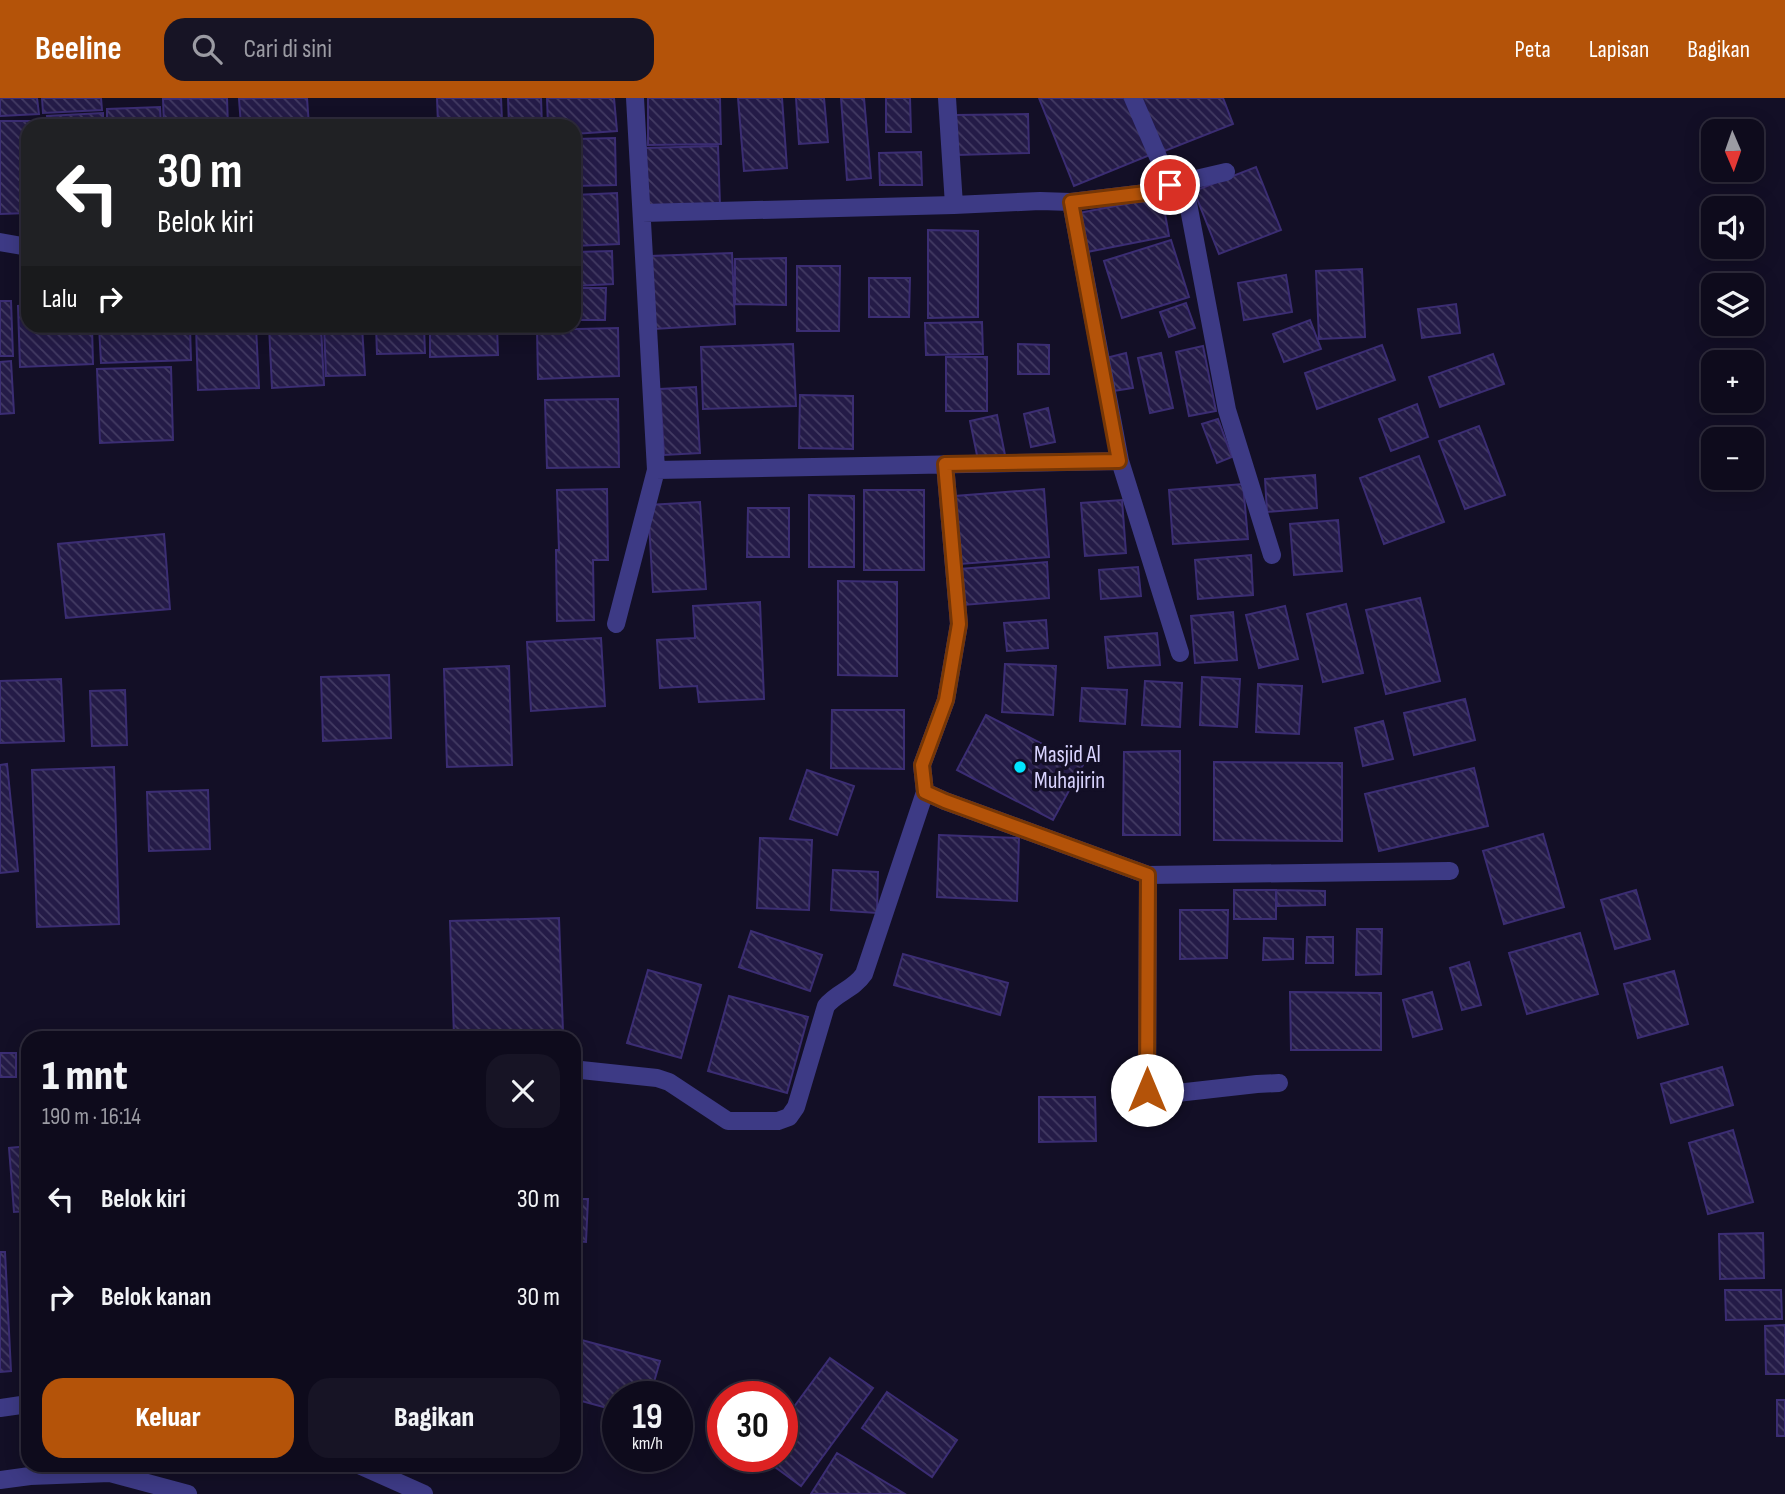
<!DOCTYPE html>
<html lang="id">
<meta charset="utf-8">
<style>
:root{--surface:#0e0b1c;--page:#171425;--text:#f1f3f6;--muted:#9b9ba3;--line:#2e2b3b;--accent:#b45309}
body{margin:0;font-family:"Sofia Sans Condensed",sans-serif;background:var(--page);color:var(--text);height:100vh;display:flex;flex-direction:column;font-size:26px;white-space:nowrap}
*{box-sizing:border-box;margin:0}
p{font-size:23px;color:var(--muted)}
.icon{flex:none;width:38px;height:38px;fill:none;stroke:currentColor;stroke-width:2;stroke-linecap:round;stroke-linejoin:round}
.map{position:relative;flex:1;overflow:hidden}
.drawer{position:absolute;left:21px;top:933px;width:560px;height:441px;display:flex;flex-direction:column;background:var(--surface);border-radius:21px;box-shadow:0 4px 18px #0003,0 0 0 2px var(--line)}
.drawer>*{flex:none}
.guide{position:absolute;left:21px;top:21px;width:560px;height:214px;border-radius:21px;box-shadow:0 4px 18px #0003,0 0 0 2px var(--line);background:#202124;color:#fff;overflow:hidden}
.needle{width:46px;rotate:178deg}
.tools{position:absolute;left:1701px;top:21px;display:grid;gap:14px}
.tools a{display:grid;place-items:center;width:63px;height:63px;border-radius:14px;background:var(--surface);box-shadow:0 4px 18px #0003,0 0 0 2px var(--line);font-size:35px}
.speed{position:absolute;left:602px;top:1283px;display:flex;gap:14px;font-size:35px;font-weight:700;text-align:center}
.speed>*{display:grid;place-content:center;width:91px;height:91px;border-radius:50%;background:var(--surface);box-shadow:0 4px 18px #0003,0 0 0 2px var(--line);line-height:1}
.speed small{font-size:18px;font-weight:400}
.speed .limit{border:10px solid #d22;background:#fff;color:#111}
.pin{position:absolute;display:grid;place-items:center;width:60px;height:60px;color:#fff;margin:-30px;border:4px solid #fff;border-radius:50%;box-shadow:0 2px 7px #0007}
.me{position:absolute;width:77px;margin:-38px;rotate:0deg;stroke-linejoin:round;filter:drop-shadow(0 0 5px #0008)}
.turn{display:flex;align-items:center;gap:24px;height:147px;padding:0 21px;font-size:32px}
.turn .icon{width:91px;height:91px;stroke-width:2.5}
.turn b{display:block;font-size:49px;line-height:60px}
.then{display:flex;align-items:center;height:66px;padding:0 21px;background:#0003;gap:14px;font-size:26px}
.round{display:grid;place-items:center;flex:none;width:74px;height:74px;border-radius:21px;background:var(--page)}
.headline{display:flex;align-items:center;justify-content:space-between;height:119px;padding:0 21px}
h1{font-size:42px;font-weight:800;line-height:52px}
.cta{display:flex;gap:14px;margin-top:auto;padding:14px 21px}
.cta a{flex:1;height:80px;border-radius:21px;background:var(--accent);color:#fff;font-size:28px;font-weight:800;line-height:80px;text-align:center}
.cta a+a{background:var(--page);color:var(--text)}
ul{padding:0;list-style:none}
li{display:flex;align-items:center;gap:21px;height:98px;padding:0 21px}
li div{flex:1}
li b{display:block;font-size:26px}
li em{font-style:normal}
header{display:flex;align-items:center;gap:42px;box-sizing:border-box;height:98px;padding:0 35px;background:var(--accent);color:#fff}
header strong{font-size:33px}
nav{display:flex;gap:38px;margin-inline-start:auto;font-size:24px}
.search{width:490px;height:63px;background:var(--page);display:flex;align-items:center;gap:18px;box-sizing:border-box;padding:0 24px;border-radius:21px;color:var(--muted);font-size:26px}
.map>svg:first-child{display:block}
.building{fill:url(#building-back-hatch);stroke:#3b2d73;stroke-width:2}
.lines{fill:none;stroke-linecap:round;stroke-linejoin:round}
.service{stroke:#3d3a85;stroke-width:18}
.minor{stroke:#3d3a85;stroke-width:18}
.route-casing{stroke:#753606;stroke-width:18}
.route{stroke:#b45309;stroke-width:12}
.poi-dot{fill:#00e5ff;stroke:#130f26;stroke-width:2.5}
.labels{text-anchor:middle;stroke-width:7;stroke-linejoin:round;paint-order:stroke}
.poi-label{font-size:23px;fill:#d9d4ff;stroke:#130f26;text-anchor:start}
</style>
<header>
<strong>Beeline</strong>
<div class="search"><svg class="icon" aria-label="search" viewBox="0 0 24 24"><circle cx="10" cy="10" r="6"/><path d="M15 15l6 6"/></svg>Cari di sini</div>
<nav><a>Peta</a><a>Lapisan</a><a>Bagikan</a></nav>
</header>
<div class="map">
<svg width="1785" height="1396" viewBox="0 0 1785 1396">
<defs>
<pattern id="building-back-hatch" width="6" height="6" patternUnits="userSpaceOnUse" patternTransform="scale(1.75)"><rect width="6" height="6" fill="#241b47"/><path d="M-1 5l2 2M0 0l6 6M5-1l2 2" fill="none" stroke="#433b63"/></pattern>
</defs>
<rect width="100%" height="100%" fill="#130f26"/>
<path class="building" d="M0,0H37L39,16L0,18Z
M42,0H101L102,12L43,15Z
M227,0L228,28H164L163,1Z
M261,0H307L309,28H241L239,1Z
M437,0H501L502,22L438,25Z
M508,0H541L542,28H509Z
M547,0H614L617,33L574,36V28H548Z
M648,0H720L721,46L648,47Z
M738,0H782L787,70L744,73Z
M796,0H824L828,44L799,46Z
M841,0H864L871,80L847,82Z
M886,0H910L911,34H886Z
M1039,0H1127L1150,57L1074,88Z
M1140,0H1223L1233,26L1162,54Z
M160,9L161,28H107V11Z
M103,15V28H48L47,18Z
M1028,16L1029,55L957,57L956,17Z
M0,23H44V28H28V115L0,116Z
M615,40L616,87L574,88V41Z
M718,48L720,107L646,109L645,50Z
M921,54L922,87H880L879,55Z
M1256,69L1281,132L1219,156L1194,93Z
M617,95L619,146L574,148V97Z
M1162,99L1169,138L1087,154L1079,115Z
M928,132L978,133V219L928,220Z
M1171,142L1189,199L1122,220L1104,163Z
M612,153L613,186L574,188V154Z
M732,155L735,226L654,231L650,158Z
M786,160V207L735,206V161Z
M797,168H840L839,233H797Z
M1362,171L1365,239L1319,241L1316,173Z
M1286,177L1292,214L1244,222L1238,185Z
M869,180H910L909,219H869Z
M574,190H606L605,222H574Z
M0,203H11L13,258H0Z
M1186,205L1195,230L1169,239L1160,214Z
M1456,206L1460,235L1422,240L1418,211Z
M28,207V228H92L93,266L20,269L18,208Z
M1310,222L1321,251L1284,264L1273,236Z
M982,224L983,256L926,257L925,225Z
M99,228H190L191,262L101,265Z
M196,228H256L259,290L198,292Z
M269,228H321L324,287L272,290Z
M324,228H362L365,277L326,278Z
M376,228H424L425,255L377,256Z
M430,228H497L498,257L430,259Z
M618,230L619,278L538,281L537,232Z
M793,246L796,308L703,311L701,249Z
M1018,246L1049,247V276H1018Z
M1382,247L1395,282L1317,311L1305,275Z
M1203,248L1216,313L1189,318L1176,254Z
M1126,255L1133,290L1113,293L1106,260Z
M1161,255L1173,310L1150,315L1138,260Z
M1493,256L1504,286L1440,309L1429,279Z
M946,259H987V313H946Z
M11,263L14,315L0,316V264Z
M171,269L173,342L100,345L97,271Z
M696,289L700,355L664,357L660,291Z
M800,297L853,298V351L799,350Z
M618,301L619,369L547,370L545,302Z
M1417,306L1428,339L1391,353L1379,321Z
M1048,310L1055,344L1031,349L1024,316Z
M997,317L1005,357L978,362L970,323Z
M1218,321L1232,359L1217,365L1202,326Z
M1479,328L1505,397L1465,411L1439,343Z
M1419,358L1444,424L1384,446L1360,380Z
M1315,377L1317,410L1267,414L1265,381Z
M1243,386L1248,441L1173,446L1169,392Z
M607,391L608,462H593L594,522L557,523L556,452H559L557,392Z
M1044,391L1049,459L960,466L955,398Z
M864,392H924V472H864Z
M809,397L854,398V469H809Z
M1122,402L1126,455L1085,458L1081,405Z
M700,404L706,491L653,494L648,407Z
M748,410H789V459H747Z
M1338,422L1342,473L1294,477L1290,426Z
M164,436L170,511L66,520L58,446Z
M1251,457L1253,497L1198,501L1195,462Z
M1047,464L1049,500L963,507L960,471Z
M1138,469L1141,498L1101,501L1099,472Z
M838,483L897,484V578L838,577Z
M1420,500L1440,583L1386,596L1366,512Z
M760,504L764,601L699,604L697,588L660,590L657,542L695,540L693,508Z
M1346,506L1363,575L1323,584L1307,516Z
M1285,508L1298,561L1259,570L1246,517Z
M1233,514L1237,562L1195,565L1191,518Z
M1046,522L1048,550L1007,553L1004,525Z
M1157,535L1160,567L1108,570L1105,539Z
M601,540L605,608L531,613L527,544Z
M1005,566L1056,568L1053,617L1002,614Z
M509,568L512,667L447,669L444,571Z
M389,577L391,640L323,643L321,579Z
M1202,579L1240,581L1237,629L1200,627Z
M61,581L64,643L0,645V583Z
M1145,583L1182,585L1180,629L1142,627Z
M1258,586L1302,588L1299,636L1256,634Z
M1082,590L1127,592L1125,626L1080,623Z
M125,592L127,647L92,648L90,593Z
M1465,601L1475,642L1414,657L1404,615Z
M832,612H904V671L831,670Z
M986,617L1083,667L1053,722L957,672Z
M1383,623L1393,661L1363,668L1355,630Z
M1180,653V737H1123L1124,654Z
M1214,664L1342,665V743L1214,742Z
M7,666L18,773L0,775V667Z
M114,669L119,826L37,829L32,672Z
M1474,670L1488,728L1379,753L1365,696Z
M807,672L854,688L837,737L790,721Z
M208,692L210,751L149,753L147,694Z
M1543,736L1564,809L1504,826L1483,753Z
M939,737L1019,740L1017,803L937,799Z
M760,740L812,742L809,812L757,810Z
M833,772L878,774L877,815L831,812Z
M1234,792H1276V821H1234Z
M1276,792L1325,793V807L1277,808Z
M1636,792L1650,841L1615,851L1601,802Z
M1180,812H1228L1227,860L1180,861Z
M559,820L563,934L454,938L450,823Z
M1357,831H1382L1381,876L1356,877Z
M751,833L822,857L810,893L739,869Z
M1580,835L1598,896L1527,916L1509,855Z
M1307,839H1333V865H1306Z
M1264,840L1293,841V861L1263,862Z
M903,856L1008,885L1000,917L894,887Z
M1469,864L1481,907L1462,912L1450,870Z
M648,872L701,887L681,960L627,945Z
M1674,873L1688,926L1638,940L1624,886Z
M1290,894L1381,895V952H1291Z
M1432,894L1442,931L1413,939L1403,902Z
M729,898L808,919L787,995L708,973Z
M0,955H16V979H0Z
M1722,969L1733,1007L1671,1025L1661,986Z
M1039,999H1095L1096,1043L1039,1044Z
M1733,1032L1753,1104L1708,1116L1689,1045Z
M28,1048V1113L14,1114L9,1050Z
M574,1101H588L586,1144L574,1143Z
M1763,1135L1764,1180L1720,1181L1719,1136Z
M0,1154H5L11,1273L0,1274Z
M1725,1192H1781L1782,1221L1726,1222Z
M1785,1227V1276H1766L1765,1228Z
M574,1240L660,1263L650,1298H618V1313L574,1301Z
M830,1260L873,1290L801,1388L760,1358H782V1325Z
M887,1294L957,1342L932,1379L862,1330Z
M1777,1302H1785V1338H1777Z
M837,1355L905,1396H811Z"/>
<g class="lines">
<path class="service" d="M0,1382L30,1378L110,1375L188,1396"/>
<path class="minor" d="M947,0L954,107
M1133,0L1170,87
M1184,84L1227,312L1272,457
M1071,104L1120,363L1180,555
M642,115L954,107L1040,103L1071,104L1146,95L1170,87L1226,74
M0,144L28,149
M945,366L959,526L946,602L922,667L925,694L945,703L1148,777L1450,773
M656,372L1120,363
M616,526L656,372L635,0
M1148,777L1147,992L1159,997L1257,986L1279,985
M581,972L657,980L669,984L728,1023H778L789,1019L796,1009L826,908C837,894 853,892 864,876L925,694
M0,1310L28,1306
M359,1367L424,1396"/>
</g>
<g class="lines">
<defs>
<path id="route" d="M1147,992L1148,777L945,703L925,694L922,667L946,602L959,526L945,366L1119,363L1071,104L1146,95L1170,87"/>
</defs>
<use href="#route" class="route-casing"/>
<use href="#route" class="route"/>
</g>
<circle class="poi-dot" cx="1020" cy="669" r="7"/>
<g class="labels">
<g class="poi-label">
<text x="1034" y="664">Masjid Al<tspan x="1034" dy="26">Muhajirin</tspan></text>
</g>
</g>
</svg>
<div class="tools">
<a><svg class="needle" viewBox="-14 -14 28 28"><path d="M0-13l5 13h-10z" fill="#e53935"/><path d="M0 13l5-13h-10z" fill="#9b9ba3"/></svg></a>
<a><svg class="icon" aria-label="sound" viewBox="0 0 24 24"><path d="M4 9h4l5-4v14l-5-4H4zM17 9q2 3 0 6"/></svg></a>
<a><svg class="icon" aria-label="layers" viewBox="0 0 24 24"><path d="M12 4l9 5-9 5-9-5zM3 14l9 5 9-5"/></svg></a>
<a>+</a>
<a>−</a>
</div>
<div class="speed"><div>19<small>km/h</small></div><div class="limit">30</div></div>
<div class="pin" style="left:1170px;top:87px;background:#d93025"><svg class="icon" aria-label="arrive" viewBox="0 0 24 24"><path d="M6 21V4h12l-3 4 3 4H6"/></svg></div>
<svg class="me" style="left:1147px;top:992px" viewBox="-20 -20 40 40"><circle r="19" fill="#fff"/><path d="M0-13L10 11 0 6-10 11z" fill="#b45309"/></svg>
<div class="guide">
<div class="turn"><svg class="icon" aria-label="left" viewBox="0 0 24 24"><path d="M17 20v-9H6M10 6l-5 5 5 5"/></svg><div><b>30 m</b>Belok kiri</div></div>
<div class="then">Lalu<svg class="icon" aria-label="right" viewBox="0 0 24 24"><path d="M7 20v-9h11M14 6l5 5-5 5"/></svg></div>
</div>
<section class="drawer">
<div class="headline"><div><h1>1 mnt</h1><p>190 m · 16:14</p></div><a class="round"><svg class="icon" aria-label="close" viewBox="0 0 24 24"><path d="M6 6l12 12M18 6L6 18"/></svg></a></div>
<ul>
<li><svg class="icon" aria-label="left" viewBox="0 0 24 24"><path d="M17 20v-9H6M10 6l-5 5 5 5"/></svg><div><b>Belok kiri</b></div><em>30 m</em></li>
<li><svg class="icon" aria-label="right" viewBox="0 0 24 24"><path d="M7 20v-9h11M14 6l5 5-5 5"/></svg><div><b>Belok kanan</b></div><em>30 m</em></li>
</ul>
<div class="cta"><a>Keluar</a><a>Bagikan</a></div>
</section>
</div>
